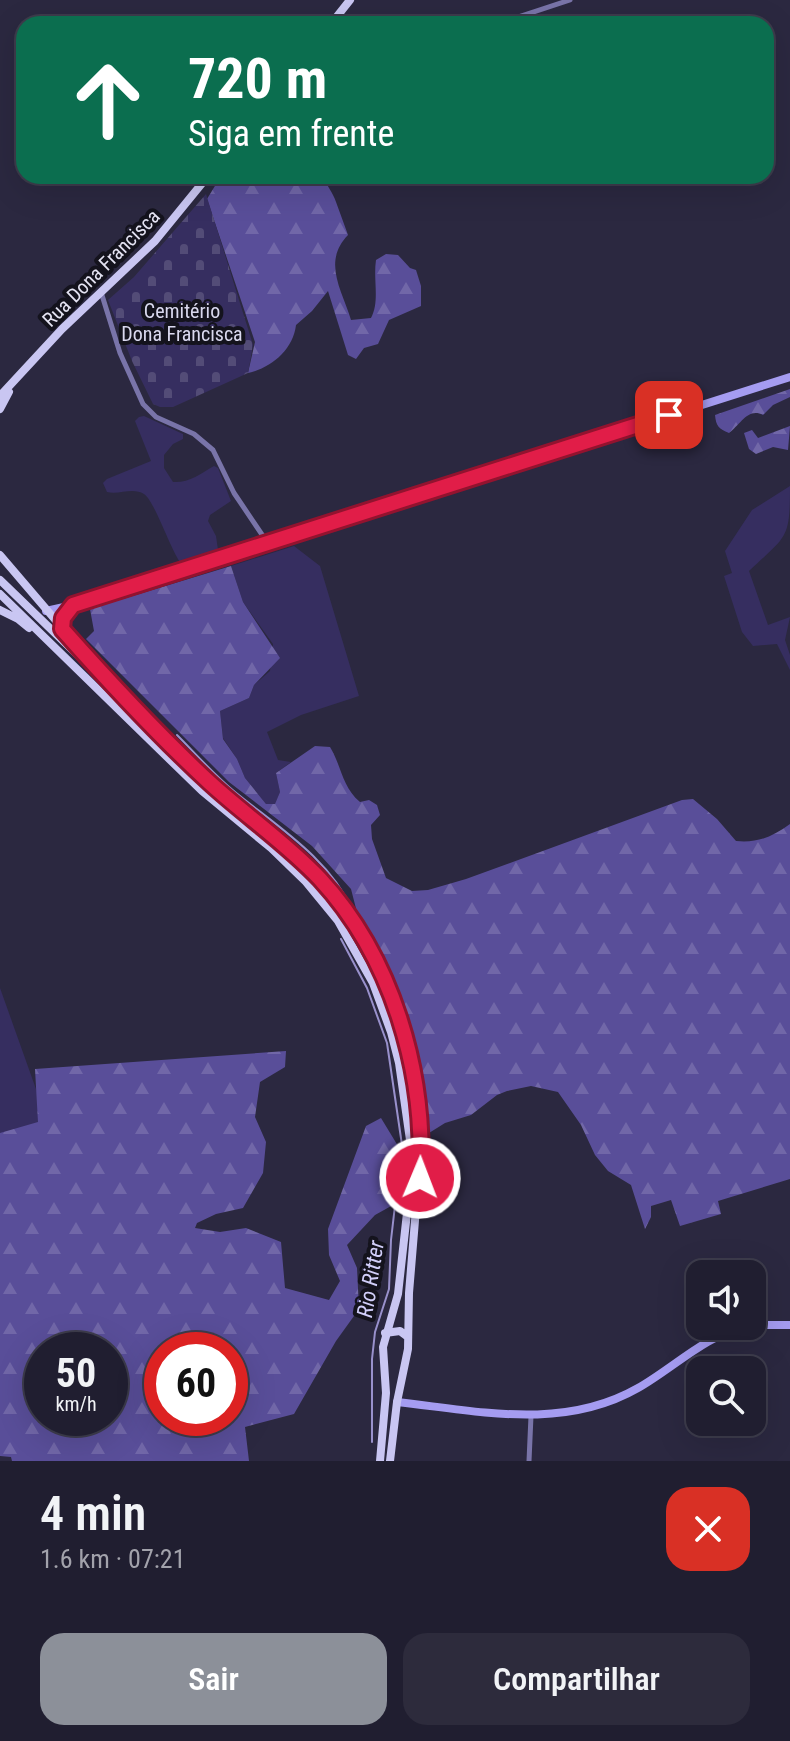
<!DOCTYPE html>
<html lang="pt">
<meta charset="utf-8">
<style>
:root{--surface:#201e30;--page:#2d2b3c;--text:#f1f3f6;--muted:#a2a2ab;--line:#3d3c4c;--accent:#8c9099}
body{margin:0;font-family:"Roboto Condensed",sans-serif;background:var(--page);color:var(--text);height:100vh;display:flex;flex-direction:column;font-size:30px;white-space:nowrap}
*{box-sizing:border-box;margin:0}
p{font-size:26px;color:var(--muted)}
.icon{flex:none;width:44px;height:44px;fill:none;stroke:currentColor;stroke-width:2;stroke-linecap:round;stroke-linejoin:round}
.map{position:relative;height:1461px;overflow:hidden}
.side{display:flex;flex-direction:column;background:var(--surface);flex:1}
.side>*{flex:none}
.hud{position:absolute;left:16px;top:16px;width:758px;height:168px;border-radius:24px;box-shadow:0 8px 32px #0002,0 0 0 2px var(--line);background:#0b6e4f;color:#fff;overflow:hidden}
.fabs{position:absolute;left:686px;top:1260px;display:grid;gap:16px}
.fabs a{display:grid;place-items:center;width:80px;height:80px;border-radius:16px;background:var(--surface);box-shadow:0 8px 32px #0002,0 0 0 2px var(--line);font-size:40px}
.speed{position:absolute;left:24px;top:1332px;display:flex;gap:16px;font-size:40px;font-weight:700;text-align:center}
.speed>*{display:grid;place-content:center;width:104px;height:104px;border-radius:50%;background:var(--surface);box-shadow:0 8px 32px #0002,0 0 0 2px var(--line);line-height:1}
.speed small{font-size:20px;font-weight:400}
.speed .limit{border:12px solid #d22;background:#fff;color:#111}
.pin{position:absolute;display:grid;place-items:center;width:68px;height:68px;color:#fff;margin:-34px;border-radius:16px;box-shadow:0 4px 12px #0006}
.me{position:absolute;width:88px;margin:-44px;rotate:1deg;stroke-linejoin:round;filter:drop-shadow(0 0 6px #0008)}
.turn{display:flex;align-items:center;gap:28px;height:168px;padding:0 40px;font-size:36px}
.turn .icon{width:104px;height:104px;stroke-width:2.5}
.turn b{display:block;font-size:56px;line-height:68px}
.round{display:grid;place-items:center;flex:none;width:84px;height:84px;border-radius:24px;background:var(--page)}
.overview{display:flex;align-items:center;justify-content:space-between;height:136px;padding:0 40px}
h1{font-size:48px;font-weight:600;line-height:60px}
.action{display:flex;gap:16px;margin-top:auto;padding:16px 40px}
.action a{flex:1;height:92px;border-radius:24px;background:var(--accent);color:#fff;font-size:32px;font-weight:600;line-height:92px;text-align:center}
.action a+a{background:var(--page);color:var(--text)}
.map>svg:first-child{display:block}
.green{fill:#362e60}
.forest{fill:url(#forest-firs);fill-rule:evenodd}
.cemetery{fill:url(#cemetery-stones)}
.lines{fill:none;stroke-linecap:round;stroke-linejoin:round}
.stream{stroke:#9991cc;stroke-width:2}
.street{stroke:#7974a9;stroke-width:5}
.secondary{stroke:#a59cf1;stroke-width:8}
.primary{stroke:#c9c6f2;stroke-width:8}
.route-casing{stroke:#92132f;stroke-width:20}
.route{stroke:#e11d48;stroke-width:14}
.labels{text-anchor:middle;stroke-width:8;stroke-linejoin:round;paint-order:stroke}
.street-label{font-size:20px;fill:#e5e4f3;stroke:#14131d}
.park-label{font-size:20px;fill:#dad9ef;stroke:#14131d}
.water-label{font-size:22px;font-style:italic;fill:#d1cef9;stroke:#14131d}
</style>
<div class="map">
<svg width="790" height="1461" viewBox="0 0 790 1461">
<defs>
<pattern id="forest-firs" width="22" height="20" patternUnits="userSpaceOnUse" patternTransform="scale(2)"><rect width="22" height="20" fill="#594e99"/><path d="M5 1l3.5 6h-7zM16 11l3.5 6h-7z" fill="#7167a8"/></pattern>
<pattern id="cemetery-stones" width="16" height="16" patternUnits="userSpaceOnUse" patternTransform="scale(2)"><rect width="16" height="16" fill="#362e60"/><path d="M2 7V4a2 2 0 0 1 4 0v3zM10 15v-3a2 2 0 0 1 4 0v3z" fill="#534c77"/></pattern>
</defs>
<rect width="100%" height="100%" fill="#2b2840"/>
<path class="green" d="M144,416L183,434V439L173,444L164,455V468L173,482C189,483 200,474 214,466L218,468L231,501L210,515L208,521L216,536L218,550L180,562C170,548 154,500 144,494C133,487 119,495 107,492L103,483L107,479L151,461L135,421L139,417Z
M790,486C790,540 787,535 749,571L768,625L790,617L785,640L790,655V670L777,644L753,646L742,632L724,576L732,573L725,551L752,510Z
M294,546L320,566L359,696L301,715L267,732L278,760L291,762L276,773L280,792L275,805L266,804L245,778L237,759L223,738L220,711L249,698L254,685L270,671L273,644L243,602L231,566Z
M0,988L57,1148L0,1158Z"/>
<path class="forest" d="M221,176H324C326,186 333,192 336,202C340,213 344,224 348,235C322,262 342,290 351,320L371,318C380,301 373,280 376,260L386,254L398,255L410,268L416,270L421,286V306L389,320L378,344L364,348L356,359L348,355L328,291L312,311L296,325C293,350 271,368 248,373L255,342L207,199Z
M790,389V397L773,405L763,415C748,407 740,425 729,433C719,429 716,426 715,415Z
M790,426L788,450L773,447L756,454L749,449L744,433L752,430L758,438Z
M231,566L243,602L280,658L254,685L249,698L220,711L223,739L237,759L245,778L266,804H275L280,792L276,773L315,746L330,747C342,767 342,787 360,802L369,800L377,805L380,815L371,825L372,839L386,878L412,891L428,890L466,879L682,800L693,799L717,819L736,841C758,843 772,837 790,824V1179L718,1201L721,1214L680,1226L671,1200L651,1206V1217L645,1229L631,1185L608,1171L595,1155L581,1125L558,1092L531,1086L507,1091L497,1095L471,1115L445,1123L429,1133L427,1131L422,1075L405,1006L385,961L360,924L351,889L312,846L229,782L86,639L94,631L90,609Z
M286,1051L285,1067L260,1082L255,1117L266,1142L263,1173L243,1208L216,1214L197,1223L195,1228L220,1232L246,1228L281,1242L285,1288L329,1300L340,1281L329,1255L328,1229L366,1126L381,1118L398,1146L393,1205L375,1215L347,1245L357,1268L359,1309L336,1341L294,1414L245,1427L249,1461H12L11,1457L0,1456V1133L38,1122L35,1069ZM42,1350H110V1418H42ZM162,1350H230V1418H162Z"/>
<path class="cemetery" d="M206,194L253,345L248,373L173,407H160L153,404L132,361L108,300L134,277Z"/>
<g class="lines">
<path class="stream" d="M177,735C196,754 214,775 235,792C278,827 329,858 353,911
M341,939L367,988L387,1043L402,1145L391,1240L389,1289L375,1332L372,1359V1442"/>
<path class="street" d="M497,24L570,0
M101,292L120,353L143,404L156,417L194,434L213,450L234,493L267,542
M529,1461L531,1416"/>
<path class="secondary" d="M46,611L73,605L790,377
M62,629L63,618L72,606
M752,1325H790
M397,1402C478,1411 563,1431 638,1388C673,1368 705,1336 745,1326"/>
<path class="primary" d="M331,24L350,0
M0,396L62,329L155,241L208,176
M0,409L9,392
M0,555L88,658
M0,580L210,783L310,869L352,920L381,973L397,1013L410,1059L418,1110L421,1148L409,1293L408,1349L397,1402L390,1461
M0,594L202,791L271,848L306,882L338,921L373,983L391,1032L399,1063L411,1147L409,1195L398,1294L383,1347L386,1393L380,1461
M0,610L18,619L29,628
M385,1333L400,1331L408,1337"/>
</g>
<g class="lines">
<defs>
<path id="route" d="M420,1178C426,1072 392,957 320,879C286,843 246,816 210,783C158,735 109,682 62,629L63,618L73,605L669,415"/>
</defs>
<use href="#route" class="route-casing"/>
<use href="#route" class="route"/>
</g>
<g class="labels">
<g class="street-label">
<text transform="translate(101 268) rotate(-45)" y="7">Rua Dona Francisca</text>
</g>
<g class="park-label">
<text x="182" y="318">Cemitério<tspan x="182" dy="23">Dona Francisca</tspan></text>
</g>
<g class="water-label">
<text transform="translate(370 1279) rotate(-81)" y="8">Rio Ritter</text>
</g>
</g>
</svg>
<div class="fabs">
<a><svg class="icon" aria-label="sound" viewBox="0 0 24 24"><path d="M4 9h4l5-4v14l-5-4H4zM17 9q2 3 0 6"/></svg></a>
<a><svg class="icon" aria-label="search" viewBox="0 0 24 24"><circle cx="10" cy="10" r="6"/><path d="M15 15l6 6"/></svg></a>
</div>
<div class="speed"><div>50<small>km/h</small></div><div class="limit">60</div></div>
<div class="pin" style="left:669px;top:415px;background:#d93025"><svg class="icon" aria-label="arrive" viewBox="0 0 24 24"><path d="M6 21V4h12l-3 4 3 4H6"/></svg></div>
<svg class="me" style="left:420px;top:1178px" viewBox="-20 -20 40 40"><circle r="17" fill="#e11d48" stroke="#fff" stroke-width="3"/><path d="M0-11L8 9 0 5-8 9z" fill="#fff"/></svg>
<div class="hud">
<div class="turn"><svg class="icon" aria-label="ahead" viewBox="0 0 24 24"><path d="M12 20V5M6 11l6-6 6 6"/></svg><div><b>720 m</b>Siga em frente</div></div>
</div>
</div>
<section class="side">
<div class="overview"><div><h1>4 min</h1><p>1.6 km · 07:21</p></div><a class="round" style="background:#d93025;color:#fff"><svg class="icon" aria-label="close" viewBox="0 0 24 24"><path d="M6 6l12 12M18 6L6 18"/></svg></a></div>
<div class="action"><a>Sair</a><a>Compartilhar</a></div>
</section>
